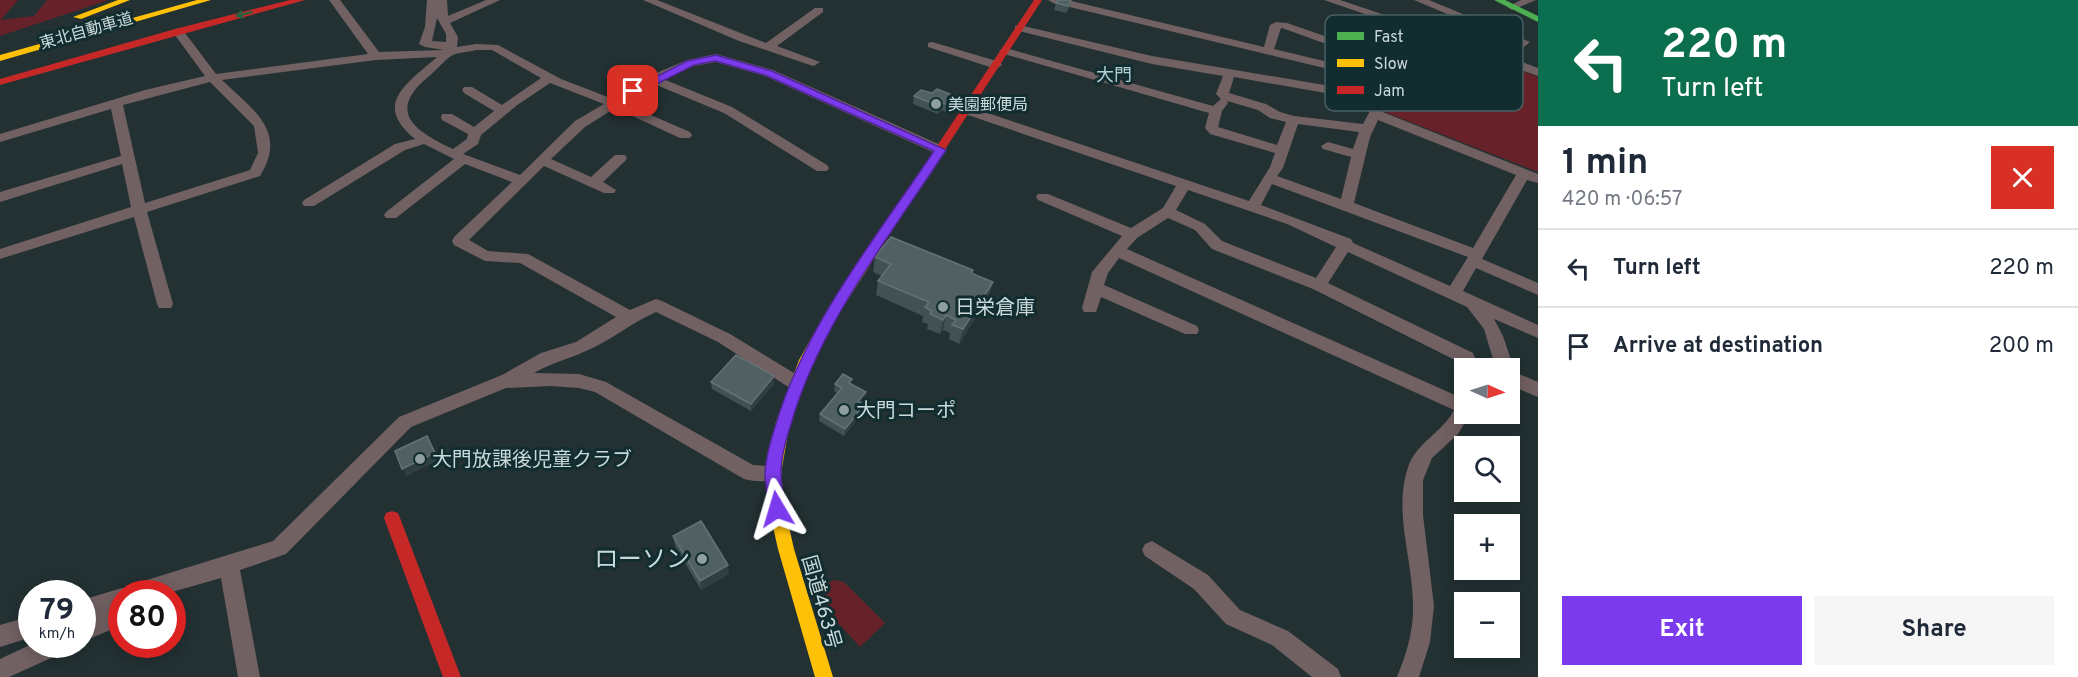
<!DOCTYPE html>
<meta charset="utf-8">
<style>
:root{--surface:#fff;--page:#f6f6f7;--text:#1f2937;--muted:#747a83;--line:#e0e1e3;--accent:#7c3aed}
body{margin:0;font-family:Overpass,"Noto Sans JP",sans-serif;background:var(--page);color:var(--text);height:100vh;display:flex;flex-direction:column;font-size:22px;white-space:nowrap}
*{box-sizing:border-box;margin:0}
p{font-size:20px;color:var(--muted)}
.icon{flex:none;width:33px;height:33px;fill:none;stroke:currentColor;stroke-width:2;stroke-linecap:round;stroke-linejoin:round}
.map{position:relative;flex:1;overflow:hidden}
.drawer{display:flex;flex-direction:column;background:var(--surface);width:540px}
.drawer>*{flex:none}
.banner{background:#0b6e4f;color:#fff;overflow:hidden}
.needle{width:39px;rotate:93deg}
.fabs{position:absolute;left:1454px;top:358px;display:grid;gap:12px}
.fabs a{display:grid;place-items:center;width:66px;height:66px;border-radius:0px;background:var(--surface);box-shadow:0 3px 15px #0003;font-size:30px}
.speed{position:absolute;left:18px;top:580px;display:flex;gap:12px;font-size:30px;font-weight:700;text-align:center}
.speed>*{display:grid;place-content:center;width:78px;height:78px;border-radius:50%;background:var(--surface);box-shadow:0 3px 15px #0003;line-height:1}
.speed small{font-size:15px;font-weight:400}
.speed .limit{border:9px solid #d22;background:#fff;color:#111}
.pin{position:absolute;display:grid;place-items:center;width:51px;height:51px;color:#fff;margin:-26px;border-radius:12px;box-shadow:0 3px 9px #0006}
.me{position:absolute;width:66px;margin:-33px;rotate:353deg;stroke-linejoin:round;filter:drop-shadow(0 0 4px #0008)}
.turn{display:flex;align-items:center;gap:21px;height:126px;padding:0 24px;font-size:27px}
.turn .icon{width:78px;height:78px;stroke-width:2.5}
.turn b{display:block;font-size:42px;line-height:51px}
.round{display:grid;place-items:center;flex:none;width:63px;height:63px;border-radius:0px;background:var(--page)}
.overview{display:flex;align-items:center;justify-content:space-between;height:102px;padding:0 24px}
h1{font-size:36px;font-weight:700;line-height:45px}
.button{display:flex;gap:12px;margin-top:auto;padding:12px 24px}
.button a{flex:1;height:69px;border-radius:0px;background:var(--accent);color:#fff;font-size:24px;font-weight:700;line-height:69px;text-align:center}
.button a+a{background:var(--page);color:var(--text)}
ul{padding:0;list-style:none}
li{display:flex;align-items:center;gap:18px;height:78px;padding:0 24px;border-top:2px solid var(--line)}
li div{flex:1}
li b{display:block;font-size:22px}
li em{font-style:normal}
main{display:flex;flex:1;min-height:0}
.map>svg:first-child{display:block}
.green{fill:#662228}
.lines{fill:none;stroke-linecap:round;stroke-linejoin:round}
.street{fill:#726162;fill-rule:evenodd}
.fast{fill:#4caf50;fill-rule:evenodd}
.slow{fill:#ffc107;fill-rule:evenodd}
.jam{fill:#c62828;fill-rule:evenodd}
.wall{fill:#425254}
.shaded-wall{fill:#303f41}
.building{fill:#516062;stroke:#647375;stroke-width:1.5}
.oneway{fill:#29613d}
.route{fill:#7c3aed;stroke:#51269a;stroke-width:1.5}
.poi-dot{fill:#8f9ea0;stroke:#122d30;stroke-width:2}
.labels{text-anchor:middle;stroke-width:6;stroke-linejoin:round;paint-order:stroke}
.far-street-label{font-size:16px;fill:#c9d8da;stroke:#122d30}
.far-poi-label{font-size:16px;fill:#c9d8da;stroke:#122d30;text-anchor:start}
.far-quarter-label{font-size:18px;fill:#b0cfd3;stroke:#122d30}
.poi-label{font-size:20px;fill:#c9d8da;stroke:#122d30;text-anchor:start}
.street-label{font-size:20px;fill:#c9d8da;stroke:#122d30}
.near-poi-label{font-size:24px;fill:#c9d8da;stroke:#122d30;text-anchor:end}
.key{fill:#122d30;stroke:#496063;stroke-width:1.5}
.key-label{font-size:16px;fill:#c9d8da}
</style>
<main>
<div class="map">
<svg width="1538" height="677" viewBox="0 0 1538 677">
<rect width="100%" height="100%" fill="#233133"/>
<path class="green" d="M0,0H18L1,20L34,16L47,0H109L0,36Z
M1427,36L1538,77V172L1382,111L1381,78Z
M834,580L844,582L885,623L860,647L840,625L823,615L817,589Z"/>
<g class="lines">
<path class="street" d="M329,0H340L379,52L444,50L425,47L419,44L425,27L427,0H447L448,16L486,0H500L450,23L458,37L457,47L476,44L498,45L561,79L613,99L652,75L687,60L716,54L773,70L945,147L947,150L940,154L935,153L765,76L716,62L694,66L663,79L732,107L827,165L829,168L827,171H817L724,113L654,84L623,103L690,132L692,135L690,138H680L615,108L585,127L551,159L591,177L615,155H625L627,158L625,161L603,182L616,190L614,193H604L544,166L469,240L488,251L528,254L630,310L656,299L662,301L730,334L802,378L805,383L802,388L796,390L790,388L718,342L656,312C631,323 610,341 586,351C569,359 551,363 534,373L579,374L606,382L753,465L780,467L782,473L780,479C769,482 755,482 744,479L595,392L579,388L551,386L506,388L411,427L286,554L240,570L260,677H238L221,578L165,594H122V625L82,642V621L90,618L82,620V600L122,588L126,589L134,584L273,541L399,417L502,375L541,353L576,342L616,317L520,263L485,261L454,245L452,241L454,237L512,182L465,164L396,218H386L384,215L386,212L454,159L424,144L405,150L314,206H304L302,203L304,200L395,144L415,139C371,104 409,82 437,57L376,60L222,80C253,110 288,131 260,176L147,212L173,304L171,308H159L157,304L134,217L0,259V249L131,207L122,164L0,202V192L121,156L111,109L0,142V134L145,90L205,76L172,31L178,28L182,29L216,74L368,54ZM437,18L446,34V42L432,41ZM476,50H492L541,78L502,105L472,87H464L462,90L464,93L494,111L474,127L452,114H442L441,117L442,120L468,134L467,139L453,149C415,131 386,112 428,77C436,71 445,59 453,55C459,52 469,52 476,50ZM210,82L254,126L258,153L250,170L145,203L123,105ZM550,83L604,104L575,121L520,175L463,154L478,144L481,135L516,106Z
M643,0H657L766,43L815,8H823V12L777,46L820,62L814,66L810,65L739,41Z
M1048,0H1067L1264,47L1270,25L1276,22L1287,23L1385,57L1414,31L1324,0H1340L1501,54L1516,43L1414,0H1429L1530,42L1511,58L1538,68V76L1424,35L1378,77L1377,98H1354L1234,77L1229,93L1266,104L1280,112L1294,116L1363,124L1370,111H1380L1538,174V183L1527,180L1482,259L1538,283V295L1476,268L1463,291L1538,325V338L1494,319L1503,336L1514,369L1512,371L1538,382V397L1509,385V369H1496L1484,329L1467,307L1348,252L1328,283L1473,353L1475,358L1473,363L1467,364L1461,363L1313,289L1212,249L1195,230L1168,218L1137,238L1127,249L1464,399V414H1470L1458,434L1432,458L1423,480V515L1434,606L1430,642L1419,677H1397C1406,655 1414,630 1413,605C1413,560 1393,512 1408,467C1417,442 1442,433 1454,410L1119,258L1108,273L1104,285L1197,326L1199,330L1197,334H1185L1101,297L1096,312H1084L1082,308L1092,272L1122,236L1038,200L1036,197L1038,194H1048L1131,228L1163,208L1176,186L962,113L960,110L966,106L970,107L1249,201L1270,167L1275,153L1210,134L1205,128L1209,113L1001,53L999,51L1005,47L1009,49L1213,106L1221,99L1216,94L1223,76L1152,64L1015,30V26L1019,25L1152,56L1354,90L1367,91L1366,78L1053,3ZM1281,28H1282L1379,63L1370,72L1274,49ZM1227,101L1258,110L1270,118L1286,122L1277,145L1218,127L1222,111L1228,103ZM1378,120L1516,175L1473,248L1354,203L1370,137ZM1298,124L1359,132L1353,149L1328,142L1321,146L1323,149L1351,157L1341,199L1277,176L1283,168ZM1272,184L1468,257L1450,286L1353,243L1351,239L1261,205ZM1188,190L1287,224L1336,247L1316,278L1222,241L1205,224L1176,210Z
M1521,0H1536L1512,10L1507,7Z
M932,42L1000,62L1002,65L996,69L928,47V43Z
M1152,541L1208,575L1240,610L1288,631L1338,669L1341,677H1312L1272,645L1226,624L1194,589L1145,556L1142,550L1145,544Z
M32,616V637L0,647V625Z
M32,644L65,645L62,653L9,677H0V659Z"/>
<path class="fast" d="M1494,0H1505L1538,16V22Z"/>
<path class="slow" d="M118,0H130L81,19L73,17Z
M197,0H211L0,61V55Z
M864,261L870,265L836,318L813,360L790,422L781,473L785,509L794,549L833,677H815L778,549L769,509L765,473L776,422L799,360L826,312L860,262Z"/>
<path class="jam" d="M290,0H305L0,85V79L175,29Z
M1034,0H1042L868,268H860L858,265L860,262Z
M392,511L398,513L400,518L461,677H443L384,518L386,513Z"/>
</g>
<path class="wall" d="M1071,0L1069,8L1066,13L1054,10L1056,3Z
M1435,20L1504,38L1499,45L1491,51L1431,27Z
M914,96L958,106L950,114L942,110L938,114L913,104Z
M875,257L972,273L989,297L959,344L949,339L950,333L943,330L940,334L927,329L928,324L922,322L923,316L876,295L878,281L882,276L873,272Z
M711,382L774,384L751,411L712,389Z
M835,384H852L865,399L862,403L863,412L844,436L819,421L820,414L837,393L834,391Z
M673,536L729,574L701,590L675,546Z"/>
<path class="shaded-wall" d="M1504,38L1499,45L1491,51L1496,43Z
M960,98L958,106L950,114L951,106Z
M943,103L942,110L938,114L939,106Z
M993,282L989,297L959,344L963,329Z
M946,315L943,330L940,334L943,320Z
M774,376V384L751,411V404Z
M866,392L865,399L857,409L858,401Z
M864,405L863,412L844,436L845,429Z
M427,436L439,460L407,476L402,469Z
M728,565L729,574L701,590L700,581Z"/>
<path class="building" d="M1058,0H1071L1068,6L1056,3Z
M937,89L960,98L951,106L943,103L939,106L914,96L921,90L932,93Z
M891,237L973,270L971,273L993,282L963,329L952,325L956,320L946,315L943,320L930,314L932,311L925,307L929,302L878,281L891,264L875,257Z
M736,355L774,376L751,404L711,382Z
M843,374L852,379L849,383L866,392L858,401L864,405L845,429L820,414L842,388L835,384Z
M427,436L435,453L402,469L395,451Z
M701,521L728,565L700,581L673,536Z"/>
<defs><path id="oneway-solid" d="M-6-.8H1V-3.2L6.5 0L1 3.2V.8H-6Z" transform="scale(1.5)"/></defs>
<use class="oneway" href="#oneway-solid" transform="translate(244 14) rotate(166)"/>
<path class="route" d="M716,55L772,71L946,150C890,236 819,325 791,424C786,439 781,456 781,473C781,485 784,497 785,509L783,514L777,516L772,514L769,509C768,497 765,485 765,473C766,456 771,439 776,424C806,323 876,238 934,151L765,75L715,61L694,65L637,94L628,91L687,61Z"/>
<g class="poi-dot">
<circle cx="936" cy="104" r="6"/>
<circle cx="943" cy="307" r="6"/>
<circle cx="844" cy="410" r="6"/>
<circle cx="420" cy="459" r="6"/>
<circle cx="702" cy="559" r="6"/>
</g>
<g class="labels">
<g class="far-street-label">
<text transform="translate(86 30) rotate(-16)" y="6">東北自動車道</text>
</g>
<g class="far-poi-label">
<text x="948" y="110">美園郵便局</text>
</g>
<g class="far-quarter-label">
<text x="1114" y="81">大門</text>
</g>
<g class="poi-label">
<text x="955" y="314">日栄倉庫</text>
<text x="856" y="417">大門コーポ</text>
<text x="432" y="466">大門放課後児童クラブ</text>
</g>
<g class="street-label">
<text transform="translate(822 602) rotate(74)" y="7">国道463号</text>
</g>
<g class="near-poi-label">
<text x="690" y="567">ローソン</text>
</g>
</g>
<rect x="1325" y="15" width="198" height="96" rx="9" class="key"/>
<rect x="1337" y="32" width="27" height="8" fill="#4caf50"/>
<rect x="1337" y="59" width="27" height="8" fill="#ffc107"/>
<rect x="1337" y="86" width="27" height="8" fill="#c62828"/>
<g class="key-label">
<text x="1374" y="42">Fast</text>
<text x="1374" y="69">Slow</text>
<text x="1374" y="96">Jam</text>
</g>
</svg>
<div class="fabs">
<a><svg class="needle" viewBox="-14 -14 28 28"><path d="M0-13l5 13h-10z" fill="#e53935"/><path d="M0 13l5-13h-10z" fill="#747a83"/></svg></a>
<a><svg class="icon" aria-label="search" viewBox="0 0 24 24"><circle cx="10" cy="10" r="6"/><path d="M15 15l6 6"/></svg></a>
<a>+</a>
<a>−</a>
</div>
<div class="speed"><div>79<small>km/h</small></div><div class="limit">80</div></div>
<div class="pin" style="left:633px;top:91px;background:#d93025"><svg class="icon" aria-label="arrive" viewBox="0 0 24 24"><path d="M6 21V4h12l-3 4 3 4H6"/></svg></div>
<svg class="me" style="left:777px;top:509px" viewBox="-20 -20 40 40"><path d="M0-17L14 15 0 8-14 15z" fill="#7c3aed" stroke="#fff" stroke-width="4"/></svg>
</div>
<section class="drawer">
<div class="banner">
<div class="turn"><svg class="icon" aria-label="left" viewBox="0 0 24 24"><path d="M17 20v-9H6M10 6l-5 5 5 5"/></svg><div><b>220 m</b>Turn left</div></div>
</div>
<div class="overview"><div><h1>1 min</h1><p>420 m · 06:57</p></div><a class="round" style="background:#d93025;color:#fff"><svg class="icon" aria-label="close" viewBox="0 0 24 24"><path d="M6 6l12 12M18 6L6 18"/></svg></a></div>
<ul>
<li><svg class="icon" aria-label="left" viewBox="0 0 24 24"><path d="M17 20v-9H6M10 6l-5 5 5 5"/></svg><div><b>Turn left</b></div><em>220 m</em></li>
<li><svg class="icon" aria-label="arrive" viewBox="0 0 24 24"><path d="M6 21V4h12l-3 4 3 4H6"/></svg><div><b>Arrive at destination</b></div><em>200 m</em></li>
</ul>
<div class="button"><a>Exit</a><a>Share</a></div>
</section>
</main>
